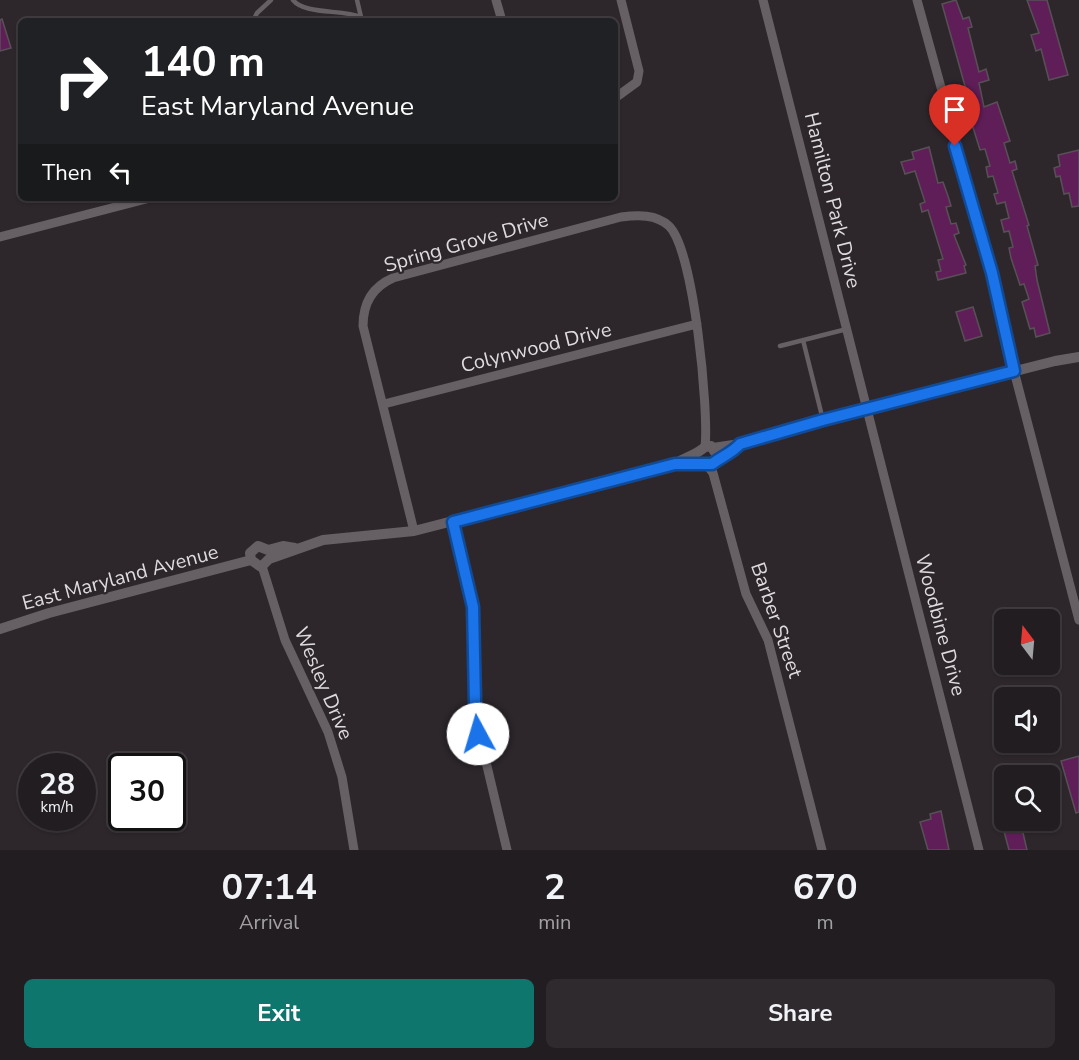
<!DOCTYPE html>
<style>
:root{--surface:#221d21;--page:#2e2a2e;--text:#f1f3f6;--muted:#a2a2a5;--line:#3f3b3f;--accent:#0f766e}
body{margin:0;font-family:"Nunito Sans",sans-serif;background:var(--page);color:var(--text);height:100vh;display:flex;flex-direction:column;font-size:22px;white-space:nowrap}
*{box-sizing:border-box;margin:0}
p{font-size:20px;color:var(--muted)}
.icon{flex:none;width:33px;height:33px;fill:none;stroke:currentColor;stroke-width:2;stroke-linecap:round;stroke-linejoin:round}
.map{position:relative;height:850px;overflow:hidden}
.side{display:flex;flex-direction:column;background:var(--surface);flex:1}
.side>*{flex:none}
.banner{position:absolute;left:18px;top:18px;width:600px;height:183px;border-radius:9px;box-shadow:0 2px 4px #0004,0 0 0 2px var(--line);background:#202124;color:#fff;overflow:hidden}
.needle{width:39px;rotate:344deg}
.tools{position:absolute;left:994px;top:609px;display:grid;gap:12px}
.tools a{display:grid;place-items:center;width:66px;height:66px;border-radius:9px;background:var(--surface);box-shadow:0 2px 4px #0004,0 0 0 2px var(--line);font-size:30px}
.speed{position:absolute;left:18px;top:753px;display:flex;gap:12px;font-size:30px;font-weight:700;text-align:center}
.speed>*{display:grid;place-content:center;width:78px;height:78px;border-radius:50%;background:var(--surface);box-shadow:0 2px 4px #0004,0 0 0 2px var(--line);line-height:1}
.speed small{font-size:15px;font-weight:400}
.speed .limit{border:3px solid #111;border-radius:9px;background:#fff;color:#111}
.pin{position:absolute;display:grid;place-items:center;width:51px;height:51px;color:#fff;margin:-62px -26px;border-radius:50% 50% 50% 0;rotate:-45deg;box-shadow:0 0 6px #0007}
.pin .icon{rotate:45deg}
.me{position:absolute;width:66px;margin:-33px;rotate:354deg;stroke-linejoin:round;filter:drop-shadow(0 0 4px #0008)}
.turn{display:flex;align-items:center;gap:21px;height:126px;padding:0 24px;font-size:27px}
.turn .icon{width:78px;height:78px;stroke-width:2.5}
.turn b{display:block;font-size:42px;line-height:51px}
.then{display:flex;align-items:center;height:57px;padding:0 24px;background:#0003;gap:12px;font-size:22px}
.eta{display:flex;justify-content:space-evenly;align-items:center;height:102px;text-align:center}
.eta b{font-size:36px;font-weight:700;line-height:42px}
.action{display:flex;gap:12px;margin-top:auto;padding:12px 24px}
.action a{flex:1;height:69px;border-radius:9px;background:var(--accent);color:#fff;font-size:24px;font-weight:700;line-height:69px;text-align:center}
.action a+a{background:var(--page);color:var(--text)}
.map>svg:first-child{display:block}
.building{fill:#601e59;stroke:#575156;stroke-width:1.5}
.lines{fill:none;stroke-linecap:round;stroke-linejoin:round}
.service{stroke:#666065;stroke-width:4.5}
.minor{stroke:#666065;stroke-width:9}
.tertiary{stroke:#666065;stroke-width:10}
.route-casing{stroke:#114b97;stroke-width:15}
.route{stroke:#1a73e8;stroke-width:10}
.labels{text-anchor:middle;stroke-width:4.5;stroke-linejoin:round;paint-order:stroke}
.street-label{font-size:20px;fill:#dedbde;stroke:#2d272c}
</style>
<div class="map">
<svg width="1079" height="850" viewBox="0 0 1079 850">
<rect width="100%" height="100%" fill="#2d272c"/>
<path class="building" d="M956,0L963,19L969,17L972,27L968,28L979,72L986,69L989,80L979,83L984,107L997,102L1010,141L1004,143L1010,163L1015,161L1017,169L1012,171L1029,225L1027,226L1038,265L1035,266L1037,280L1050,333L1036,337L1034,328L1030,329L1022,302L1029,299L1024,284L1020,285L1011,258L1009,248L1013,247L1009,231L1004,232L1001,220L1009,218L1005,202L997,204L994,194L998,193L993,176L988,177L986,167L990,166L985,149L980,150L966,105L970,104L942,4Z
M1027,0H1047L1068,75L1049,80L1041,49L1036,51L1031,35L1039,33Z
M2,19L11,48L0,51V20Z
M929,147L938,183L943,182L948,196L951,206L946,207L951,224L956,223L959,233L954,235L966,265L964,266L966,273L938,280L936,272L941,271L938,260L943,259L928,210L922,212L920,204L925,202L915,171L905,174L901,162L914,159L912,152Z
M1079,150V206L1072,207L1069,193L1064,194L1060,176L1056,177L1054,168L1060,166L1058,155Z
M973,307L982,336L965,341L956,312Z
M1079,756V812L1076,813L1061,761Z
M1005,796V816L998,818L993,799Z
M941,811L949,850H928L920,822L931,819L930,814Z
M1001,820H1020L1027,850H1009Z"/>
<g class="lines">
<path class="service" d="M293,0C305,15 342,9 361,17
M357,0L361,17
M253,21L257,13L271,0
M803,340L823,420
M780,346L847,329"/>
<path class="minor" d="M496,0L502,21
M763,0L979,850
M917,0L992,273L1014,371L1079,620
M615,98L637,82L639,71L621,0
M0,237L150,198
M384,404L697,324
M706,464L713,473L746,594L768,640L822,850
M453,522L473,607L476,720L507,850
M414,531L363,326C363,303 372,287 393,278L621,217C638,215 656,214 669,226C694,250 709,411 705,447
M262,566L285,640L328,732L342,777L354,850"/>
<path class="tertiary" d="M713,448L740,444L823,420L1055,361L1079,357
M295,548L283,546L268,550L258,546L250,553L251,560L261,567L269,559L323,540L414,531L675,464C686,457 696,455 705,447L711,446L718,457L712,464H675
M0,629L49,613L251,560"/>
</g>
<g class="lines">
<defs>
<path id="route" d="M478,734L475,702L473,607L453,522L675,464H712C721,457 732,453 740,444L823,420L1014,371L992,273L955,146"/>
</defs>
<use href="#route" class="route-casing"/>
<use href="#route" class="route"/>
</g>
<g class="labels">
<g class="street-label">
<text transform="translate(833 200) rotate(76)" y="7">Hamilton Park Drive</text>
<text transform="translate(466 242) rotate(-16)" y="7">Spring Grove Drive</text>
<text transform="translate(536 347) rotate(-14)" y="7">Colynwood Drive</text>
<text transform="translate(120 577) rotate(-15)" y="7">East Maryland Avenue</text>
<text transform="translate(777 620) rotate(71)" y="7">Barber Street</text>
<text transform="translate(941 625) rotate(75)" y="7">Woodbine Drive</text>
<text transform="translate(324 683) rotate(67)" y="7">Wesley Drive</text>
</g>
</g>
</svg>
<div class="tools">
<a><svg class="needle" viewBox="-14 -14 28 28"><path d="M0-13l5 13h-10z" fill="#e53935"/><path d="M0 13l5-13h-10z" fill="#a2a2a5"/></svg></a>
<a><svg class="icon" aria-label="sound" viewBox="0 0 24 24"><path d="M4 9h4l5-4v14l-5-4H4zM17 9q2 3 0 6"/></svg></a>
<a><svg class="icon" aria-label="search" viewBox="0 0 24 24"><circle cx="10" cy="10" r="6"/><path d="M15 15l6 6"/></svg></a>
</div>
<div class="speed"><div>28<small>km/h</small></div><div class="limit">30</div></div>
<div class="pin" style="left:955px;top:146px;background:#d93025"><svg class="icon" aria-label="arrive" viewBox="0 0 24 24"><path d="M6 21V4h12l-3 4 3 4H6"/></svg></div>
<svg class="me" style="left:478px;top:734px" viewBox="-20 -20 40 40"><circle r="19" fill="#fff"/><path d="M0-13L10 11 0 6-10 11z" fill="#1a73e8"/></svg>
<div class="banner">
<div class="turn"><svg class="icon" aria-label="right" viewBox="0 0 24 24"><path d="M7 20v-9h11M14 6l5 5-5 5"/></svg><div><b>140 m</b>East Maryland Avenue</div></div>
<div class="then">Then<svg class="icon" aria-label="left" viewBox="0 0 24 24"><path d="M17 20v-9H6M10 6l-5 5 5 5"/></svg></div>
</div>
</div>
<section class="side">
<div class="eta">
<div><b>07:14</b><p>Arrival</p></div>
<div><b>2</b><p>min</p></div>
<div><b>670</b><p>m</p></div>
</div>
<div class="action"><a>Exit</a><a>Share</a></div>
</section>
